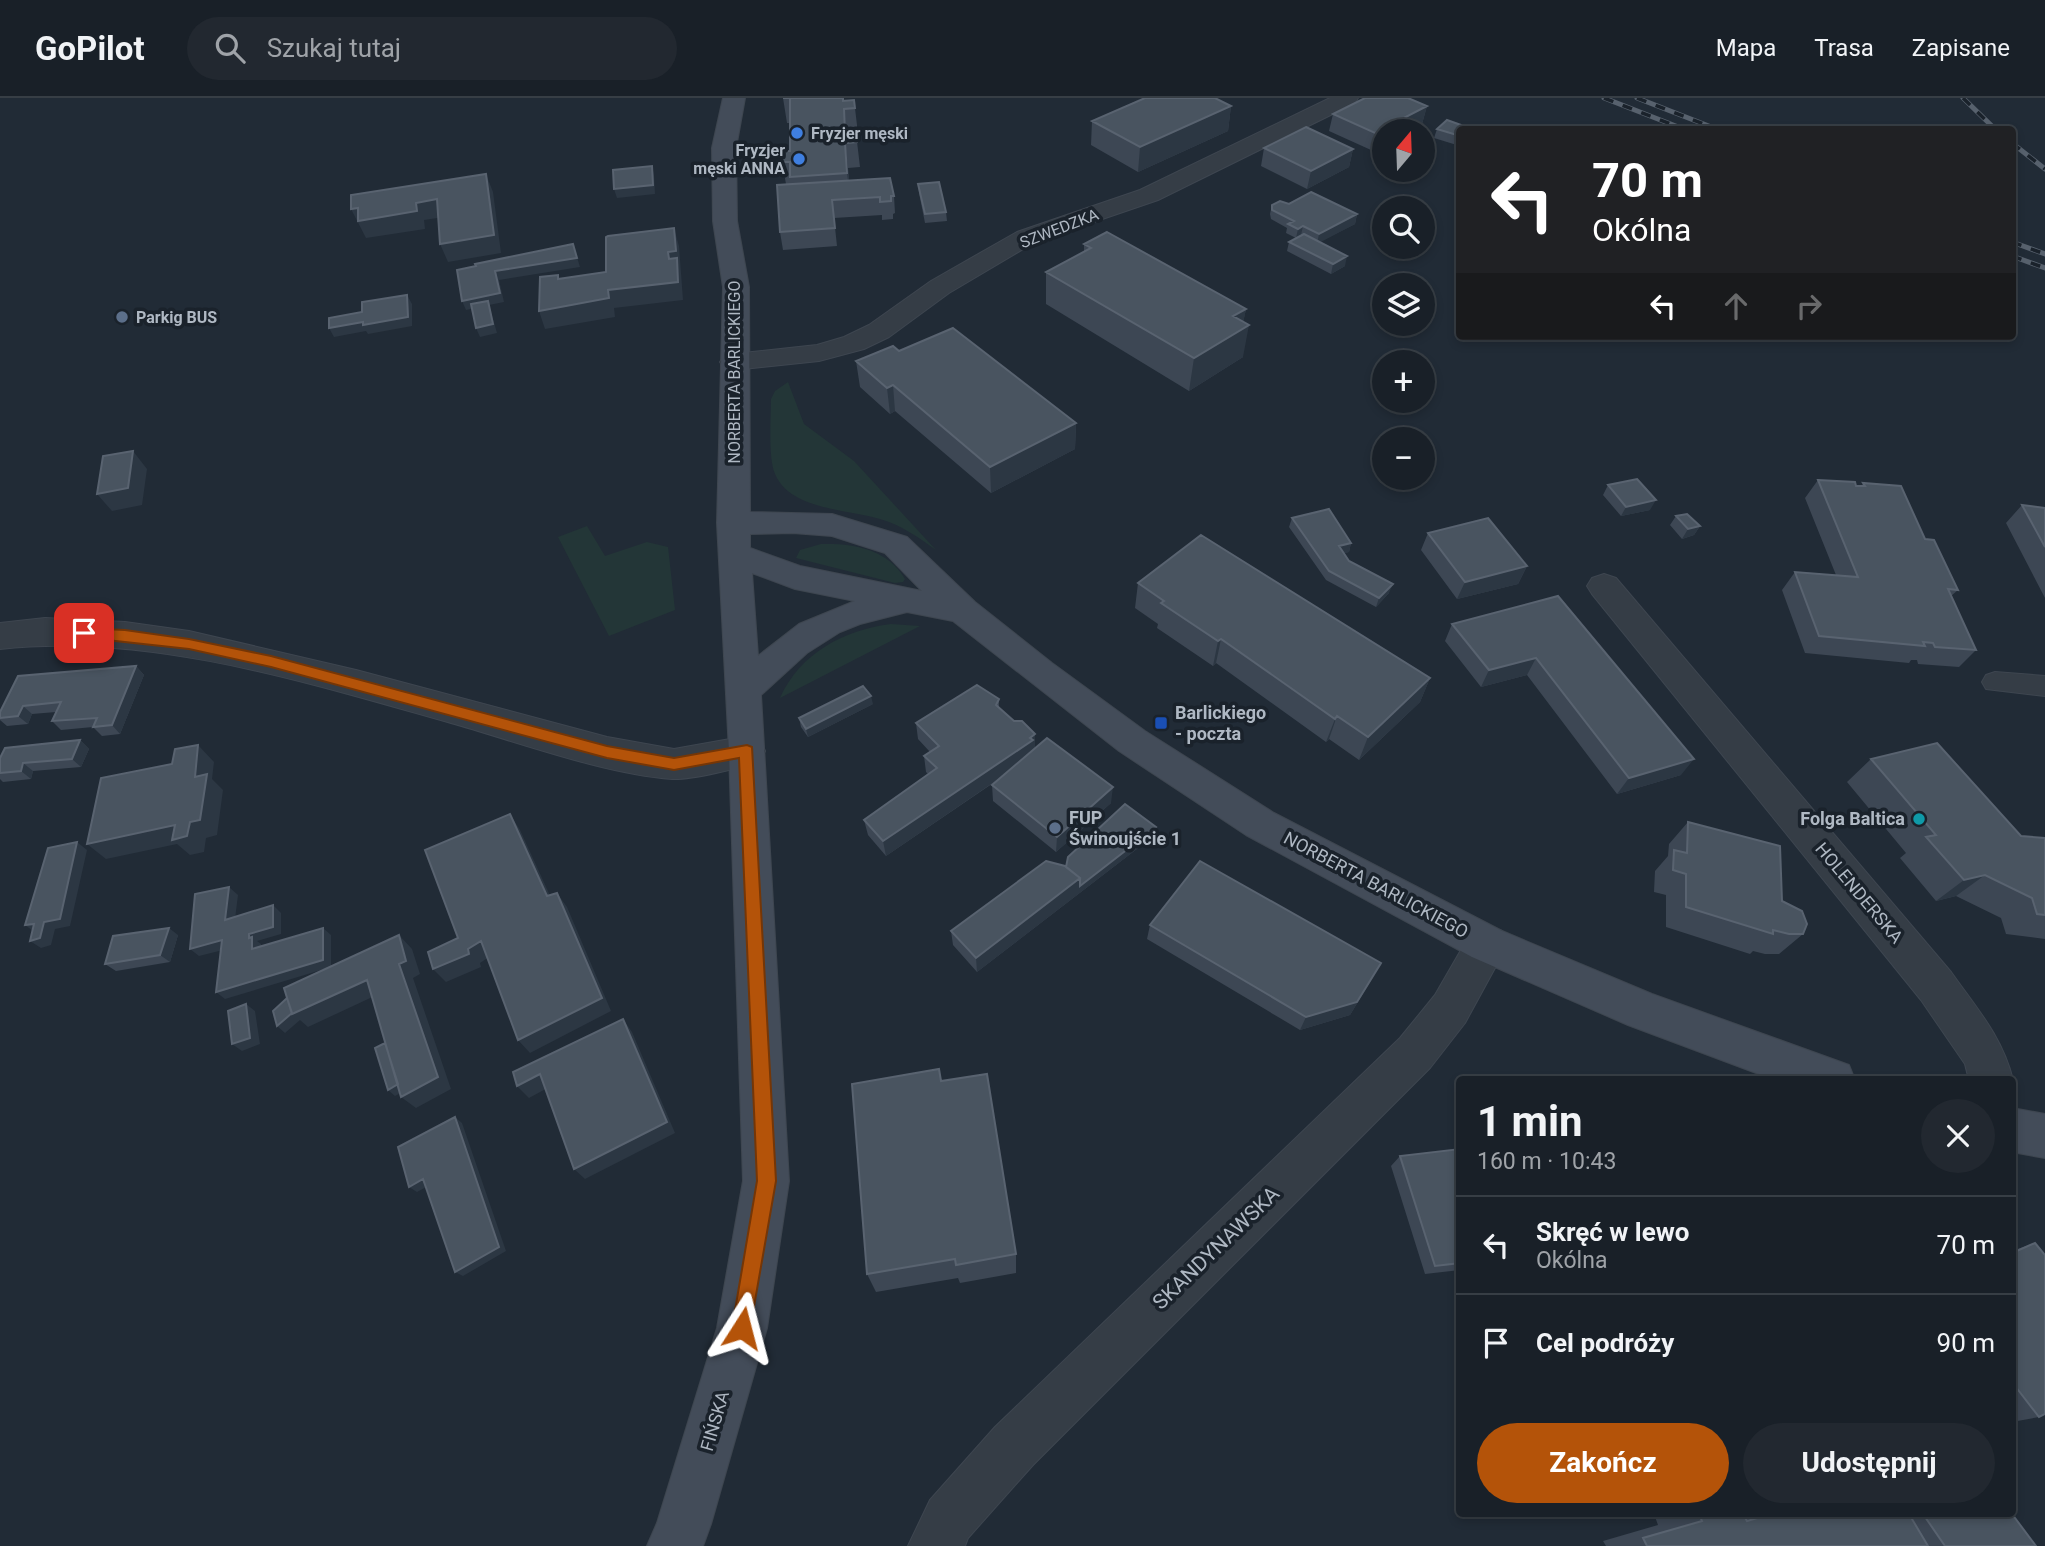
<!DOCTYPE html>
<html lang="pl">
<meta charset="utf-8">
<style>
:root{--surface:#192028;--page:#222830;--text:#f1f3f6;--muted:#9fa3a8;--line:#373e45;--accent:#b45309}
body{margin:0;font-family:Roboto,sans-serif;background:var(--page);color:var(--text);height:100vh;display:flex;flex-direction:column;font-size:26px;white-space:nowrap}
*{box-sizing:border-box;margin:0}
p{font-size:23px;color:var(--muted)}
.icon{flex:none;width:38px;height:38px;fill:none;stroke:currentColor;stroke-width:2;stroke-linecap:round;stroke-linejoin:round}
.map{position:relative;flex:1;overflow:hidden}
.details{position:absolute;left:1456px;top:978px;width:560px;height:441px;display:flex;flex-direction:column;background:var(--surface);border-radius:7px;box-shadow:0 4px 10px #0003,0 0 0 2px var(--line)}
.details>*{flex:none}
.top-card{position:absolute;left:1456px;top:28px;width:560px;height:214px;border-radius:7px;box-shadow:0 4px 10px #0003,0 0 0 2px var(--line);background:#202124;color:#fff;overflow:hidden}
.needle{width:46px;rotate:19deg}
.fabs{position:absolute;left:1372px;top:21px;display:grid;gap:14px}
.fabs a{display:grid;place-items:center;width:63px;height:63px;border-radius:50%;background:var(--surface);box-shadow:0 4px 10px #0003,0 0 0 2px var(--line);font-size:35px}
.pin{position:absolute;display:grid;place-items:center;width:60px;height:60px;color:#fff;margin:-30px;border-radius:14px;box-shadow:0 4px 10px #0006}
.me{position:absolute;width:77px;margin:-38px;rotate:9deg;stroke-linejoin:round;filter:drop-shadow(0 0 5px #0008)}
.turn{display:flex;align-items:center;gap:24px;height:147px;padding:0 21px;font-size:32px}
.turn .icon{width:91px;height:91px;stroke-width:2.5}
.turn b{display:block;font-size:49px;line-height:60px}
.lanes{display:flex;align-items:center;height:66px;padding:0 21px;background:#0003;justify-content:center;gap:35px;direction:ltr}
.lanes .off{opacity:.35}
.round{display:grid;place-items:center;flex:none;width:74px;height:74px;border-radius:37px;background:var(--page)}
.summary{display:flex;align-items:center;justify-content:space-between;height:119px;padding:0 21px}
h1{font-size:42px;font-weight:700;line-height:52px}
.primary-button{display:flex;gap:14px;margin-top:auto;padding:14px 21px}
.primary-button a{flex:1;height:80px;border-radius:42px;background:var(--accent);color:#fff;font-size:28px;font-weight:700;line-height:80px;text-align:center}
.primary-button a+a{background:var(--page);color:var(--text)}
ul{padding:0;list-style:none}
li{display:flex;align-items:center;gap:21px;height:98px;padding:0 21px;border-top:2px solid var(--line)}
li div{flex:1}
li b{display:block;font-size:26px}
li em{font-style:normal}
header{display:flex;align-items:center;gap:42px;box-sizing:border-box;height:98px;padding:0 35px;background:var(--surface);border-bottom:2px solid var(--line)}
header strong{font-size:33px}
nav{display:flex;gap:38px;margin-inline-start:auto;font-size:24px}
.search{width:490px;height:63px;background:var(--page);display:flex;align-items:center;gap:18px;box-sizing:border-box;padding:0 24px;border-radius:38px;color:var(--muted);font-size:26px}
.map>svg:first-child{display:block}
.green{fill:#233637}
.lines{fill:none;stroke-linecap:round;stroke-linejoin:round}
.lane-casing{stroke:#3e4650;stroke-width:2}
.street-casing{stroke:#3e4650;stroke-width:2}
.secondary-casing{stroke:#3e4650;stroke-width:2}
.lane{fill:#353d46;fill-rule:evenodd}
.street{fill:#353d46;fill-rule:evenodd}
.secondary{fill:#434c59;fill-rule:evenodd}
.rail-casing{stroke:#57616d;stroke-width:5}
.rail{stroke:#1a222b;stroke-width:3.5;stroke-dasharray:10;stroke-linecap:butt}
.wall{fill:#3d4754}
.shaded-wall{fill:#2c3743}
.building{fill:#495460;stroke:#596370;stroke-width:2}
.route{fill:#b45309;stroke:#753606;stroke-width:2}
.shop-dot{fill:#3f7fe0;stroke:#1a222b;stroke-width:2.5}
.service-dot{fill:#5c6f8a;stroke:#1a222b;stroke-width:2.5}
.transit-dot{fill:#1a4fb4;stroke:#1a222b;stroke-width:2.5}
.culture-dot{fill:#0f9aa8;stroke:#1a222b;stroke-width:2.5}
.labels{text-anchor:middle;stroke-width:7;stroke-linejoin:round;paint-order:stroke}
.far-poi-label{font-size:16px;font-weight:bold;fill:#afb8c3;stroke:#1a222b;text-anchor:start}
.far-street-label{font-size:16px;fill:#afb8c3;stroke:#1a222b}
.poi-label{font-size:18px;font-weight:bold;fill:#afb8c3;stroke:#1a222b;text-anchor:start}
.street-label{font-size:18px;fill:#afb8c3;stroke:#1a222b}
.near-street-label{font-size:21px;fill:#afb8c3;stroke:#1a222b}
</style>
<header>
<strong>GoPilot</strong>
<div class="search"><svg class="icon" aria-label="search" viewBox="0 0 24 24"><circle cx="10" cy="10" r="6"/><path d="M15 15l6 6"/></svg>Szukaj tutaj</div>
<nav><a>Mapa</a><a>Trasa</a><a>Zapisane</a></nav>
</header>
<div class="map">
<svg width="2045" height="1448" viewBox="0 0 2045 1448">
<rect width="100%" height="100%" fill="#212b36"/>
<path class="green" d="M788,284L804,326L854,363L936,452C918,439 901,427 880,421C847,411 790,412 775,376C768,360 771,320 771,301L775,293Z
M587,428L605,458L647,444L668,449L675,512L609,538L558,439Z
M821,446C853,445 888,451 905,481L903,484L895,485L796,460L800,452Z
M891,526L920,528L780,600C800,555 844,532 891,526Z"/>
<g class="lines">
<defs>
<path id="lane" d="M1995,574L2045,578V598L1986,591L1982,584L1986,577Z"/>
<path id="street" d="M1330,0H1358L1355,5L1158,102L1035,144L949,195L889,239L864,251L819,263L734,272L724,270L720,264L724,258L734,256L817,247L844,239L869,227L931,183L1017,134L1140,92Z
M1604,476L1616,480L1951,874C1977,911 2002,938 2013,982L2012,984L1969,982L1965,966L1921,902L1592,496L1587,488L1592,480Z
M45,520L125,524L189,533L356,572L607,639L674,651L747,638L760,643L765,653L760,663C740,670 692,682 672,681C604,676 518,644 451,625C309,585 149,534 0,551V525Z
M1487,828L1502,833L1508,846L1465,925L1430,970L1033,1367L968,1440L965,1448H908L930,1402L995,1329L1400,940L1435,897L1472,833Z"/>
<path id="secondary" d="M723,0H745L736,50L737,123L749,189L750,414L832,416L907,439L975,504L1052,565L1145,633L1274,715L1502,833L1652,896L1849,967L1855,982H1775L1628,927L1472,859L1246,737L1119,653L953,523L907,514L860,526L840,534L807,555L761,597L789,1083L767,1230L711,1426L703,1448H647L657,1425L717,1230L743,1083L729,653L717,425L723,189L713,123L712,50ZM793,435L832,438L885,455L922,493L800,468L750,450V436ZM752,475L795,491L855,503L799,526L758,558Z
M2012,1010L2045,1016V1060L2012,1054Z"/>
</defs>
<use href="#lane" class="lane-casing"/>
<use href="#street" class="street-casing"/>
<use href="#secondary" class="secondary-casing"/>
<use href="#lane" class="lane"/>
<use href="#street" class="street"/>
<use href="#secondary" class="secondary"/>
<defs>
<path id="rail" d="M1604,0L1686,32
M1637,0L1719,32
M1963,0L1996,32
M2012,45L2045,71
M2012,144L2045,156
M2012,158L2045,170"/>
</defs>
<use href="#rail" class="rail-casing"/>
<use href="#rail" class="rail"/>
</g>
<path class="wall" d="M783,0L854,2L857,27V35H856L860,69L848,70L849,82L894,98L895,115L893,116V121L882,122V117L834,120L837,148L783,152L780,134L786,86L782,64L790,53V25H787Z
M1363,0H1408L1427,8L1422,26L1371,52L1329,33L1333,16L1363,1Z
M1231,8L1228,33L1138,74L1091,47L1092,23Z
M1437,31L1460,32V48L1434,40Z
M1264,50L1353,51L1349,69L1307,91L1261,68Z
M918,86L946,114L947,123L925,125L919,95Z
M1289,106L1357,116L1355,126L1319,144L1345,168L1331,176L1287,153L1289,144L1302,137L1296,140L1286,135L1287,130L1271,121L1270,116L1272,107Z
M1084,146L1246,211L1243,224V259L1189,293L1046,206V174L1084,154Z
M899,253L1076,325L1075,351L991,395L895,313L890,316L860,289L856,263Z
M1818,382L1862,388L1863,385L1925,441L1958,492L1951,498L1976,552L1959,569L1918,566L1917,562H1911L1909,565L1805,555L1782,492L1795,474L1836,477L1805,400Z
M1608,387L1650,412L1621,418L1603,397Z
M2022,407L2045,410V500L2006,425Z
M1676,418L1700,428L1694,437L1682,441L1670,427Z
M1292,420L1351,445L1349,454L1344,455L1349,463L1389,495L1376,509L1326,482L1289,429Z
M1428,435L1527,468L1518,486L1457,501L1421,452Z
M1138,485L1430,580L1420,604L1359,662L1329,641L1326,644L1216,565L1213,568L1157,530L1158,526L1135,510Z
M1558,498L1681,677L1617,696L1527,577L1481,589L1445,543L1452,526Z
M136,568L144,577L120,636L102,638L93,629L61,632L52,623L56,614L32,616L28,626L7,628L0,622V614Z
M999,601V609L1035,650L1111,705L1056,754L993,703L992,687L1002,679L886,758L868,737L864,722L928,676L926,674L924,658L930,654L918,641L916,625Z
M873,606L808,639L801,629L799,620Z
M80,642L89,651L81,669L33,673L31,681L3,684L0,681V675Z
M1871,661L2021,738L2045,740V841L2006,836L2001,820L1956,798L1936,803L1900,760L1906,755L1847,684Z
M1688,724L1782,803L1803,836L1779,856H1765L1753,853L1750,856L1666,829V797L1654,794L1655,773L1668,758L1669,746Z
M1155,737L977,874L953,847L951,833L1066,769Z
M1150,827L1373,879L1350,917L1300,932L1147,841Z
M178,837L170,864L116,873L105,866Z
M941,983L1016,1156V1175L960,1185L958,1180L876,1194L867,1176Z
M1460,1051V1172L1425,1176L1391,1068L1400,1058Z
M2035,1145L2039,1319L2012,1324V1153Z
M1654,1416H2012L2036,1448H1606L1603,1443L1658,1427Z"/>
<path class="shaded-wall" d="M1231,8L1228,33L1138,74L1140,49Z
M1427,8L1422,26L1407,33H1384V45L1371,52L1375,35Z
M845,45L848,70L850,100L847,75Z
M1353,51L1349,69L1307,91L1311,73Z
M652,68L654,77L655,96L617,100L614,91Z
M486,76L493,94L501,155L448,164L440,146Z
M437,101L444,119L424,122L425,131L366,140L351,111Z
M1357,116L1355,126L1317,146L1319,136Z
M1303,128L1301,137L1296,140L1298,131Z
M674,130L679,148L683,202L614,210L615,219L545,231L539,213L608,192L668,154Z
M573,146L580,169L499,182L504,204L489,207L497,235L480,239L476,230L489,207L466,212L462,203L495,173Z
M1347,158L1345,168L1331,176L1333,166Z
M407,197L412,206V228L368,236L366,233L334,239L329,230Z
M1246,211L1242,231L1249,227L1243,259L1189,293L1194,260L1233,218Z
M893,287L895,313L890,316L887,290Z
M1076,325L1075,351L991,395L990,369Z
M133,353L147,371L142,407L112,413L97,396Z
M1656,402L1650,412L1621,418L1626,409Z
M1700,428L1694,437L1682,441L1688,431Z
M1351,445L1349,454L1336,457L1339,448Z
M1527,468L1518,486L1457,501L1465,484Z
M1393,486L1389,495L1376,509L1379,500Z
M1221,541L1216,565L1213,568L1218,543Z
M1536,560L1527,577L1481,589L1489,572Z
M136,568L144,577L120,636L112,627Z
M1430,580L1420,604L1359,662L1368,639Z
M871,598L873,606L808,639L806,631Z
M23,608L32,616L28,626L18,618Z
M1337,618L1329,641L1326,644L1335,621Z
M1035,636V652L1032,658L886,758L883,743Z
M80,642L89,651L81,669L72,661Z
M198,647L214,664L212,681L223,692L217,737L206,740L204,754L190,757L177,746L106,761L87,746L190,724Z
M1694,661L1681,677L1617,696L1629,680Z
M23,665L33,673L31,681L21,673Z
M1113,689L1111,705L1056,754L1057,739Z
M510,716L520,732L557,813L547,798Z
M1156,729L1155,737L977,874L976,860L1080,780Z
M77,744L87,752L70,828L55,831L51,847L41,850L30,843L36,835L25,827L44,824Z
M1985,777L1956,798L1936,803L1964,782Z
M229,789L238,797L234,829L225,822Z
M557,795L567,809L611,913L530,955L518,942Z
M273,807L281,815V836L257,843L261,846V858L252,851L249,836Z
M169,830L178,837L170,864L160,857Z
M323,830L331,837V869L225,901L216,894Z
M399,837L412,851L420,876L413,880L451,991L416,1010L401,999Z
M222,842L231,850L199,858L190,851Z
M481,843L492,857L480,865L481,869L446,884L433,871Z
M1381,865L1350,917L1300,932L1306,919Z
M367,882L381,895L308,929L300,922L285,935L277,928L297,911Z
M246,906L255,913L260,946L242,953L232,946Z
M623,921L632,934L675,1035L585,1081L574,1071Z
M540,976L551,988L529,1000L517,988Z
M403,984L410,990L395,998L388,992Z
M455,1019L462,1025L506,1153L463,1178L455,1174Z
M423,1081L430,1087L417,1094L409,1089Z"/>
<path class="building" d="M783,0H843V3L854,2L855,10L844,11L845,35H856L857,44L845,45L847,75L790,79V64H782V53H790V0Z
M1145,0H1215L1231,8L1140,49L1092,23Z
M1365,0H1408L1427,8L1375,35L1333,16Z
M1447,22L1475,32H1460V38L1437,31Z
M1306,29L1353,51L1311,73L1264,50Z
M652,68L653,87L614,91L613,72Z
M486,76L494,137L440,146L437,101L416,105L417,113L358,123V110L351,111V97Z
M890,80L894,98H891V103L880,104V99L832,102L835,130L780,134L777,87Z
M939,84L946,114L925,116L918,86Z
M1311,94L1357,116L1319,136L1303,128L1298,131L1288,126L1294,123L1272,112V107L1280,103L1289,106Z
M674,130L676,153L668,154L669,161L677,160L678,184L608,192L609,200L539,213L540,179L558,177V181L606,174V139L608,138Z
M1107,134L1246,211L1233,218L1249,227L1194,260L1046,174L1091,150L1084,146Z
M1304,136L1347,158L1333,166L1289,144Z
M573,146L577,160L495,173L500,195L462,203L457,172L476,168L475,166Z
M407,197L408,219L363,227V224L329,230V220L362,214V204Z
M488,203L493,226L476,230L471,206Z
M953,230L1076,325L990,369L893,287L887,290L856,263L893,248L899,253Z
M133,353L128,390L97,396L103,358Z
M1637,381L1656,402L1626,409L1608,387Z
M1818,382L1855,384L1856,388H1865L1863,385L1901,388L1925,441L1934,442L1958,492L1948,491L1976,552L1935,549L1933,545L1923,544L1925,548L1819,538L1795,474L1858,479Z
M2022,407L2045,410V449Z
M1329,411L1351,445L1339,448L1349,463L1393,486L1379,500L1329,473L1292,420Z
M1687,416L1700,428L1688,431L1676,418Z
M1488,420L1527,468L1465,484L1428,435Z
M1201,437L1430,580L1368,639L1337,618L1335,621L1221,541L1218,543L1161,505L1164,503L1138,485Z
M1558,498L1694,661L1629,680L1536,560L1489,572L1452,526Z
M136,568L112,627L93,629L97,620L52,623L61,604L23,608L18,618L0,620V614L18,578Z
M977,587L999,601L996,607L1014,623H1022L1035,636L1030,640L1033,642L883,743L864,722L937,670L924,658L939,648L916,625Z
M863,588L871,598L806,631L799,620Z
M1047,640L1113,689L1057,739L992,687Z
M80,642L72,661L23,665L21,673L0,675V660L5,650Z
M1937,645L2021,738L2045,740V817L2037,816L2032,800L1985,777L1964,782L1926,739L1936,737L1871,661Z
M198,647L195,679L207,676L200,722L190,724L187,738L172,742L175,727L87,746L101,680L172,666L175,651Z
M1125,706L1156,729L1080,788V780L1066,769L1068,759Z
M510,716L547,798L557,795L602,900L518,942L481,843L468,851L469,856L433,871L428,854L458,840L425,752Z
M1688,724L1780,748L1782,803L1802,813L1807,826L1803,836H1789L1773,832V836L1686,809V776L1673,772L1674,752L1687,755Z
M77,744L60,821L44,824L40,840L30,843L34,826L25,827L48,750Z
M1046,763L1065,768L1080,780L976,860L951,833Z
M1200,763L1381,865L1357,904L1306,919L1150,827Z
M229,789L225,822L273,807V829L249,836V840L252,839V851L323,830V862L216,894L222,842L190,851L195,796Z
M169,830L160,857L105,866L113,838Z
M399,837L406,863L399,866L438,979L401,999L367,882L292,916L284,890Z
M287,900L292,915L277,928L273,913Z
M246,906L250,940L232,946L228,913Z
M623,921L667,1024L574,1071L540,976L517,988L513,974Z
M385,945L398,986L388,992L375,950Z
M939,971L941,983L987,976L1016,1156L956,1167L955,1161L867,1176L852,986Z
M455,1019L499,1149L455,1174L423,1081L409,1089L398,1049Z
M1460,1051V1165L1435,1168L1400,1058Z
M2035,1145L2045,1157V1316L2039,1319L2012,1284V1155Z
M1699,1416H1743L1747,1423L1771,1416H1909L1928,1448H1647L1643,1440L1702,1423Z
M1923,1416H2012L2036,1448H1945Z"/>
<path class="route" d="M84,530L125,532L189,541L271,558L607,648L674,660L747,647L752,649L776,1083L749,1237L742,1240L735,1237L732,1230L757,1083L739,660L674,672L607,660L271,569L189,551L79,539V531Z"/>
<g class="shop-dot">
<circle cx="797" cy="35" r="7"/>
<circle cx="799" cy="61" r="7"/>
</g>
<g class="service-dot">
<circle cx="122" cy="219" r="7"/>
<circle cx="1055" cy="730" r="7"/>
</g>
<rect class="transit-dot" x="1154" y="618" width="14" height="14" rx="3.5"/>
<circle class="culture-dot" cx="1919" cy="721" r="7"/>
<g class="labels">
<g class="far-poi-label">
<text x="811" y="41">Fryzjer męski</text>
<text x="785" y="58" text-anchor="end">Fryzjer<tspan x="785" dy="18">męski ANNA</tspan></text>
<text x="136" y="225">Parkig BUS</text>
</g>
<g class="far-street-label">
<text transform="translate(1059 130) rotate(-21)" y="6">SZWEDZKA</text>
<text transform="translate(734 274) rotate(-90)" y="6">NORBERTA BARLICKIEGO</text>
</g>
<g class="poi-label">
<text x="1175" y="621">Barlickiego<tspan x="1175" dy="21">- poczta</tspan></text>
<text x="1069" y="726">FUP<tspan x="1069" dy="21">Świnoujście 1</tspan></text>
<text x="1905" y="727" text-anchor="end">Folga Baltica</text>
</g>
<g class="street-label">
<text transform="translate(1376 787) rotate(28)" y="6">NORBERTA BARLICKIEGO</text>
<text transform="translate(1859 795) rotate(50)" y="6">HOLENDERSKA</text>
<text transform="translate(715 1323) rotate(-74)" y="6">FIŃSKA</text>
</g>
<g class="near-street-label">
<text transform="translate(1216 1150) rotate(-44)" y="7">SKANDYNAWSKA</text>
</g>
</g>
</svg>
<div class="fabs">
<a><svg class="needle" viewBox="-14 -14 28 28"><path d="M0-13l5 13h-10z" fill="#e53935"/><path d="M0 13l5-13h-10z" fill="#9fa3a8"/></svg></a>
<a><svg class="icon" aria-label="search" viewBox="0 0 24 24"><circle cx="10" cy="10" r="6"/><path d="M15 15l6 6"/></svg></a>
<a><svg class="icon" aria-label="layers" viewBox="0 0 24 24"><path d="M12 4l9 5-9 5-9-5zM3 14l9 5 9-5"/></svg></a>
<a>+</a>
<a>−</a>
</div>
<div class="pin" style="left:84px;top:535px;background:#d93025"><svg class="icon" aria-label="arrive" viewBox="0 0 24 24"><path d="M6 21V4h12l-3 4 3 4H6"/></svg></div>
<svg class="me" style="left:742px;top:1230px" viewBox="-20 -20 40 40"><path d="M0-17L14 15 0 8-14 15z" fill="#b45309" stroke="#fff" stroke-width="4"/></svg>
<div class="top-card">
<div class="turn"><svg class="icon" aria-label="left" viewBox="0 0 24 24"><path d="M17 20v-9H6M10 6l-5 5 5 5"/></svg><div><b>70 m</b>Okólna</div></div>
<div class="lanes"><svg class="icon" aria-label="left" viewBox="0 0 24 24"><path d="M17 20v-9H6M10 6l-5 5 5 5"/></svg><svg class="icon off" aria-label="ahead" viewBox="0 0 24 24"><path d="M12 20V5M6 11l6-6 6 6"/></svg><svg class="icon off" aria-label="right" viewBox="0 0 24 24"><path d="M7 20v-9h11M14 6l5 5-5 5"/></svg></div>
</div>
<section class="details">
<div class="summary"><div><h1>1 min</h1><p>160 m · 10:43</p></div><a class="round"><svg class="icon" aria-label="close" viewBox="0 0 24 24"><path d="M6 6l12 12M18 6L6 18"/></svg></a></div>
<ul>
<li><svg class="icon" aria-label="left" viewBox="0 0 24 24"><path d="M17 20v-9H6M10 6l-5 5 5 5"/></svg><div><b>Skręć w lewo</b><p>Okólna</p></div><em>70 m</em></li>
<li><svg class="icon" aria-label="arrive" viewBox="0 0 24 24"><path d="M6 21V4h12l-3 4 3 4H6"/></svg><div><b>Cel podróży</b></div><em>90 m</em></li>
</ul>
<div class="primary-button"><a>Zakończ</a><a>Udostępnij</a></div>
</section>
</div>
